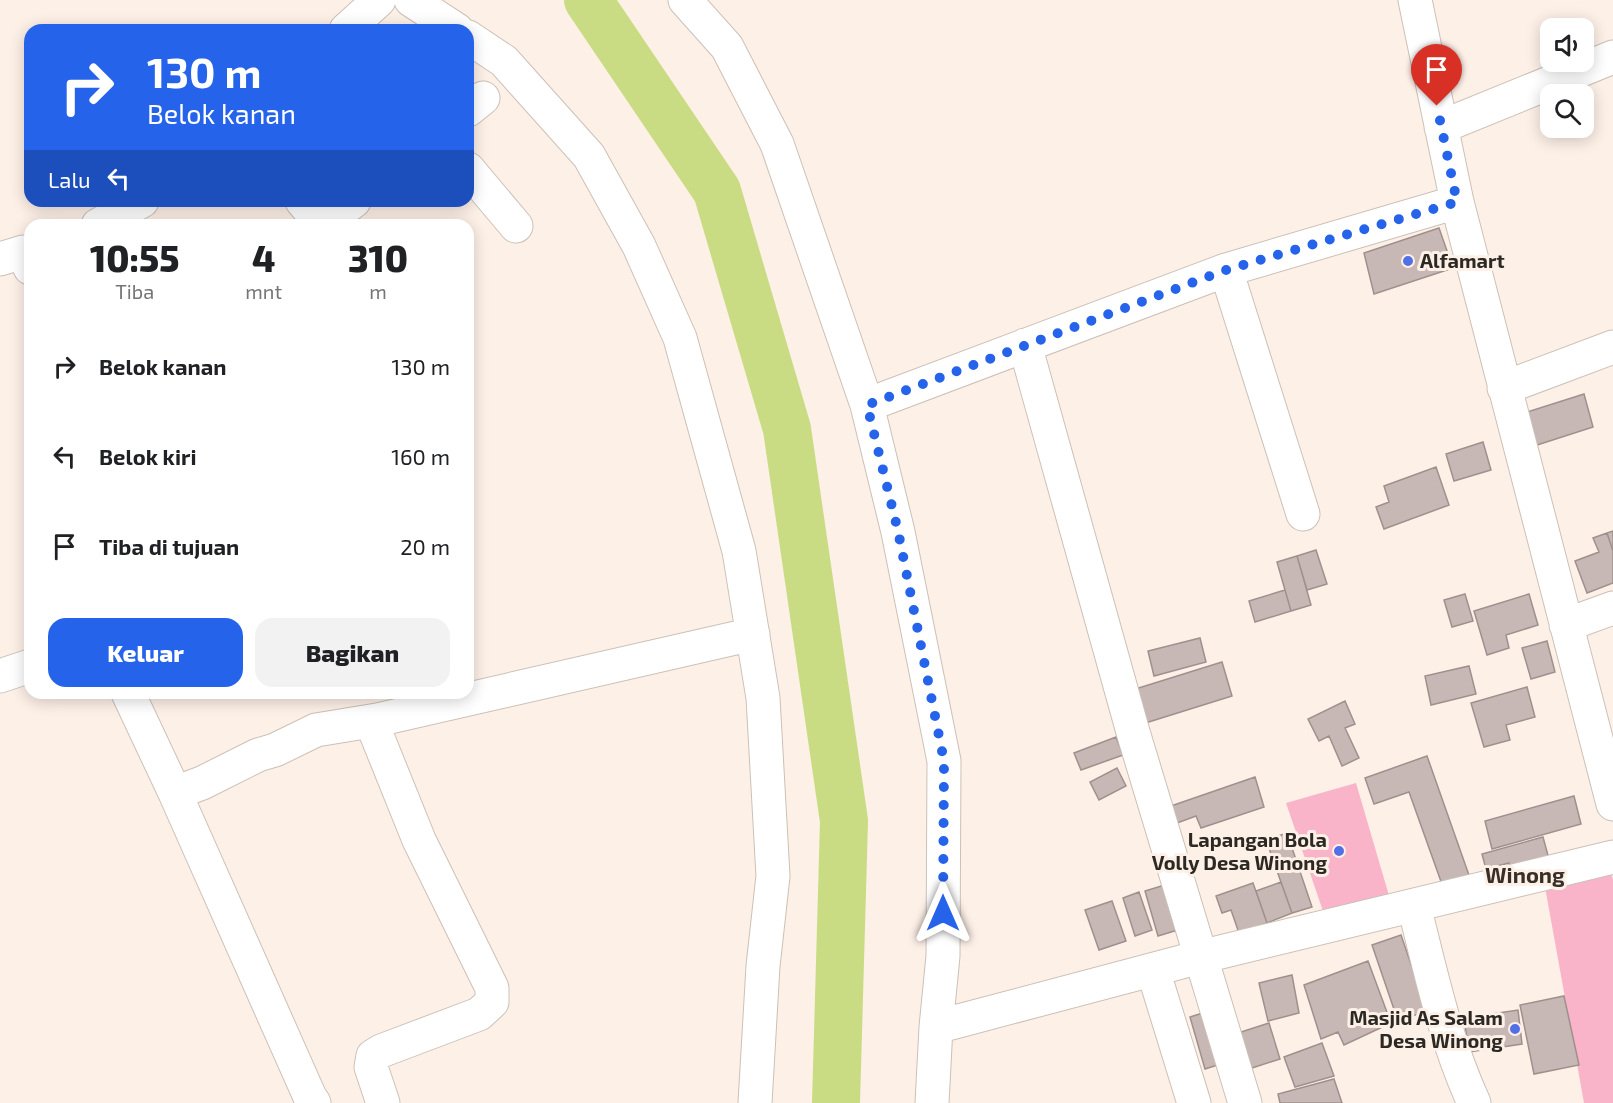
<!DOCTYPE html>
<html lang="id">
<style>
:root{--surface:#fff;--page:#f2f2f2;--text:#202124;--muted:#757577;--accent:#2563eb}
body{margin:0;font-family:"Exo 2",sans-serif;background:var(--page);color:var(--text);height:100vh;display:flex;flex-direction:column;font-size:22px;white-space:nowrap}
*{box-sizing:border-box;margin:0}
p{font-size:20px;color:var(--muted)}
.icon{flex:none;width:33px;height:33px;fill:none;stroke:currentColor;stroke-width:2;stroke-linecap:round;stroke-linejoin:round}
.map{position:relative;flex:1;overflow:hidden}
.sheet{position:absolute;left:24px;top:219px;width:450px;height:480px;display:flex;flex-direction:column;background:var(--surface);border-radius:18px;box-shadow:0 3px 15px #0003}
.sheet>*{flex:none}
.banner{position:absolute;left:24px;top:24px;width:450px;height:183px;border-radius:18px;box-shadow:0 3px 15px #0003;background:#2563eb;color:#fff;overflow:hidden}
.controls{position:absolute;left:1540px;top:18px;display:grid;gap:12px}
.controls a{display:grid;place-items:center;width:54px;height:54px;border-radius:12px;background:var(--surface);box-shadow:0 3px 15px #0003;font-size:30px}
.pin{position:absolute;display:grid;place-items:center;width:51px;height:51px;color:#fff;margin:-62px -26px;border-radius:50% 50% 50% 0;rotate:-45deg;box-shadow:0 0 6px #0007}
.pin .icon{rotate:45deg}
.me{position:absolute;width:66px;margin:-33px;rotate:0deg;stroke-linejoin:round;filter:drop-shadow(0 0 4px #0008)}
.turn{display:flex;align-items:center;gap:21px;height:126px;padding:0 24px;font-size:27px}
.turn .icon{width:78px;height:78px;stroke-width:2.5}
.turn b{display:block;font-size:42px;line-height:51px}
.then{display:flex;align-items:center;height:57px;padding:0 24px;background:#0003;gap:12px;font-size:22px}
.eta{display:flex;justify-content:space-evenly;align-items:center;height:102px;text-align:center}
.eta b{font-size:36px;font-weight:800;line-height:42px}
.cta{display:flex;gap:12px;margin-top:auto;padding:12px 24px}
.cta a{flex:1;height:69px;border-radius:18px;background:var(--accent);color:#fff;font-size:24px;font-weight:800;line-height:69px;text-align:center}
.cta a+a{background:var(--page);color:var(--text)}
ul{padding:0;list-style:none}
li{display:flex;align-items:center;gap:18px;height:90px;padding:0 24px}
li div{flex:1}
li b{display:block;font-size:22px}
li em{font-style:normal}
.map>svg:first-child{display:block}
.green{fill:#f9b4ca}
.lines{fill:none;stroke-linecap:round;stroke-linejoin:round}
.river{stroke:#cadc83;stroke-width:48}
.building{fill:#c8b8b5;stroke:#9f908e;stroke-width:1.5}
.minor-casing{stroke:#ccc0b7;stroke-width:35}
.minor{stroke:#fff;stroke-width:33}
.route{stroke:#2563eb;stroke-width:10;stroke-dasharray:0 18}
.poi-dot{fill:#5270e5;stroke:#fdf0e7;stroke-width:2}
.labels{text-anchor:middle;stroke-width:6;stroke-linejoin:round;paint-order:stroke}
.poi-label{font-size:20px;font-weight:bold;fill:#2c2824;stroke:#fdf0e7;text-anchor:end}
.quarter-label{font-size:22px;font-weight:bold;fill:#392f28;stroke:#fdf0e7}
</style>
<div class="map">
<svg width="1613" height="1103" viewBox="0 0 1613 1103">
<rect width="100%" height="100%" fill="#fdf0e7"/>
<path class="green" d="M1356,783L1390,899L1325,917L1286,803Z
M1610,868L1613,880V1103H1584L1545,887Z"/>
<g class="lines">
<path class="river" d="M588,0L717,191L787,429L844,821L836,1103"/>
</g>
<path class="building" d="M1439,228L1453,268L1374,294L1364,253Z
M1584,394L1593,427L1534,446L1524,413Z
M1483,442L1491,470L1454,481L1446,454Z
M1436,467L1449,505L1384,529L1376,507L1389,502L1384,486Z
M1613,531V551L1607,533Z
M1607,533L1613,551V583L1587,593L1575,561L1599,552L1593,538Z
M1316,550L1327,584L1307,590L1297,556Z
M1297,556L1311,605L1291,611L1277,562Z
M1285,590L1291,611L1255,622L1249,601Z
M1465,594L1473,621L1452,627L1444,600Z
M1529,594L1538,625L1506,635L1509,648L1487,655L1474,611Z
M1200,638L1206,662L1154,676L1148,651Z
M1547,641L1555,672L1531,679L1522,648Z
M1222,662L1232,696L1139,725L1129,691Z
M1469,666L1476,694L1431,705L1425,676Z
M1527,687L1535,717L1506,725L1510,740L1484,747L1471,703Z
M1345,701L1355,724L1345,728L1359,758L1342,766L1329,736L1319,741L1308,719Z
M1116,737L1123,755L1081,770L1074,753Z
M1427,756L1470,878L1443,887L1409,792L1374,804L1365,778Z
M1117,768L1126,786L1099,800L1090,782Z
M1255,777L1264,807L1201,828L1196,816L1177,823L1171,806Z
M1574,796L1581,824L1492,849L1485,821Z
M1287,833L1312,907L1292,913L1266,840Z
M1543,837L1550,863L1511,874L1509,863L1486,869L1482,854Z
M1281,882L1292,913L1267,923L1256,891Z
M1253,883L1267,923L1239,933L1231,910L1222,913L1216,896Z
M1168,884L1181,929L1158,936L1145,891Z
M1139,892L1152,930L1135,936L1123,898Z
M1112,901L1126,941L1099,950L1085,910Z
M1401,935L1427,1011L1398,1021L1372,945Z
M1368,961L1391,1023L1344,1045L1338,1032L1321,1039L1304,985Z
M1292,975L1299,1013L1268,1021L1259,983Z
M1564,996L1579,1065L1534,1074L1520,1005Z
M1212,1010L1227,1062L1205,1069L1190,1017Z
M1518,1010L1522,1044L1469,1052L1464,1018Z
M1269,1023L1280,1059L1249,1069L1238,1033Z
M1322,1043L1334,1076L1295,1087L1284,1057Z
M1334,1079L1342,1103H1280L1278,1094Z"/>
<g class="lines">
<defs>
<path id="minor" d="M411,0L457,30
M685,0L727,47L777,144L867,405L898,532L944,761L943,956L936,1027L932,1103
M1415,0L1457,202L1613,804
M346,30L379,0
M468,37L504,61L589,156L639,246L680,338L739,551L763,698L773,876L763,966L755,1103
M468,110L483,98
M1441,127L1613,57
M468,169L516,226
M302,201L322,225
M98,225L142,201
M323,225L354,201
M0,259L23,252L30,268
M1226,270L1303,514
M1025,345L1133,732L1245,1103
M1504,388L1613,347
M867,405L1226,270L1457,202
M1566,625L1613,608
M0,676L30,666
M128,693L175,793
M371,721L419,840L492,988V1002L479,1014L381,1051L373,1056L371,1067L383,1103
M1414,906C1431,973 1445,1040 1474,1103
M1153,970L1194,1103
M936,1027L1200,957L1613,857
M314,1103L310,1097L175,793L202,783L258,755L275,750L316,730L377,720L753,634"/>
</defs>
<use href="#minor" class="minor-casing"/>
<use href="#minor" class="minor"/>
</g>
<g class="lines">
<path class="route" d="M943,913L944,761L898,531L867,405L1226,270L1457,202L1437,106"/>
</g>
<g class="poi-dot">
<circle cx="1408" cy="261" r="6"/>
<circle cx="1339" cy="851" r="6"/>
<circle cx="1515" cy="1029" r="6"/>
</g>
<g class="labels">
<g class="poi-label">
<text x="1420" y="268" text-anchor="start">Alfamart</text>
<text x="1327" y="847">Lapangan Bola<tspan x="1327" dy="23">Volly Desa Winong</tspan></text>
<text x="1503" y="1025">Masjid As Salam<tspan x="1503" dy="23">Desa Winong</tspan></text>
</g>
<g class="quarter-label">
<text x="1525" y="883">Winong</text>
</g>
</g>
</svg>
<div class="controls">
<a><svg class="icon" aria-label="sound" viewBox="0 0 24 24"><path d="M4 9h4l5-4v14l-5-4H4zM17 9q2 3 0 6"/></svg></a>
<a><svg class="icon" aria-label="search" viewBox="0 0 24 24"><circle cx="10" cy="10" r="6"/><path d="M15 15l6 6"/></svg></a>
</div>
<div class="pin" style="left:1437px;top:106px;background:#d93025"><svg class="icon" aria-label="arrive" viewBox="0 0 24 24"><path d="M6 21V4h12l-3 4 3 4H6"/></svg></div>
<svg class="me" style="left:943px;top:913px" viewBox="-20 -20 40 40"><path d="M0-17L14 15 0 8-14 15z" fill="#2563eb" stroke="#fff" stroke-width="4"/></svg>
<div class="banner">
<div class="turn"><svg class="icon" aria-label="right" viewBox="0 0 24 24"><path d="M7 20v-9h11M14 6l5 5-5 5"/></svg><div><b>130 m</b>Belok kanan</div></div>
<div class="then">Lalu<svg class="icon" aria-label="left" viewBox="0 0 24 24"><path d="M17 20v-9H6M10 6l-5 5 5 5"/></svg></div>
</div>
<section class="sheet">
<div class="eta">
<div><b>10:55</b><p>Tiba</p></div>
<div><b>4</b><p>mnt</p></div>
<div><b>310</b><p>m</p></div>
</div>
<ul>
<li><svg class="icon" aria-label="right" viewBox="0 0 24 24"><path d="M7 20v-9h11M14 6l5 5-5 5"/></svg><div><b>Belok kanan</b></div><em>130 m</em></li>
<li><svg class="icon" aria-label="left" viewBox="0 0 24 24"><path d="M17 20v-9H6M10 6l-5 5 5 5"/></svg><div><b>Belok kiri</b></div><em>160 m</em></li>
<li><svg class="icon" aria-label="arrive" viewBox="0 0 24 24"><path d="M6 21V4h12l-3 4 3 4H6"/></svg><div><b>Tiba di tujuan</b></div><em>20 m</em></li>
</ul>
<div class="cta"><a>Keluar</a><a>Bagikan</a></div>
</section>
</div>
